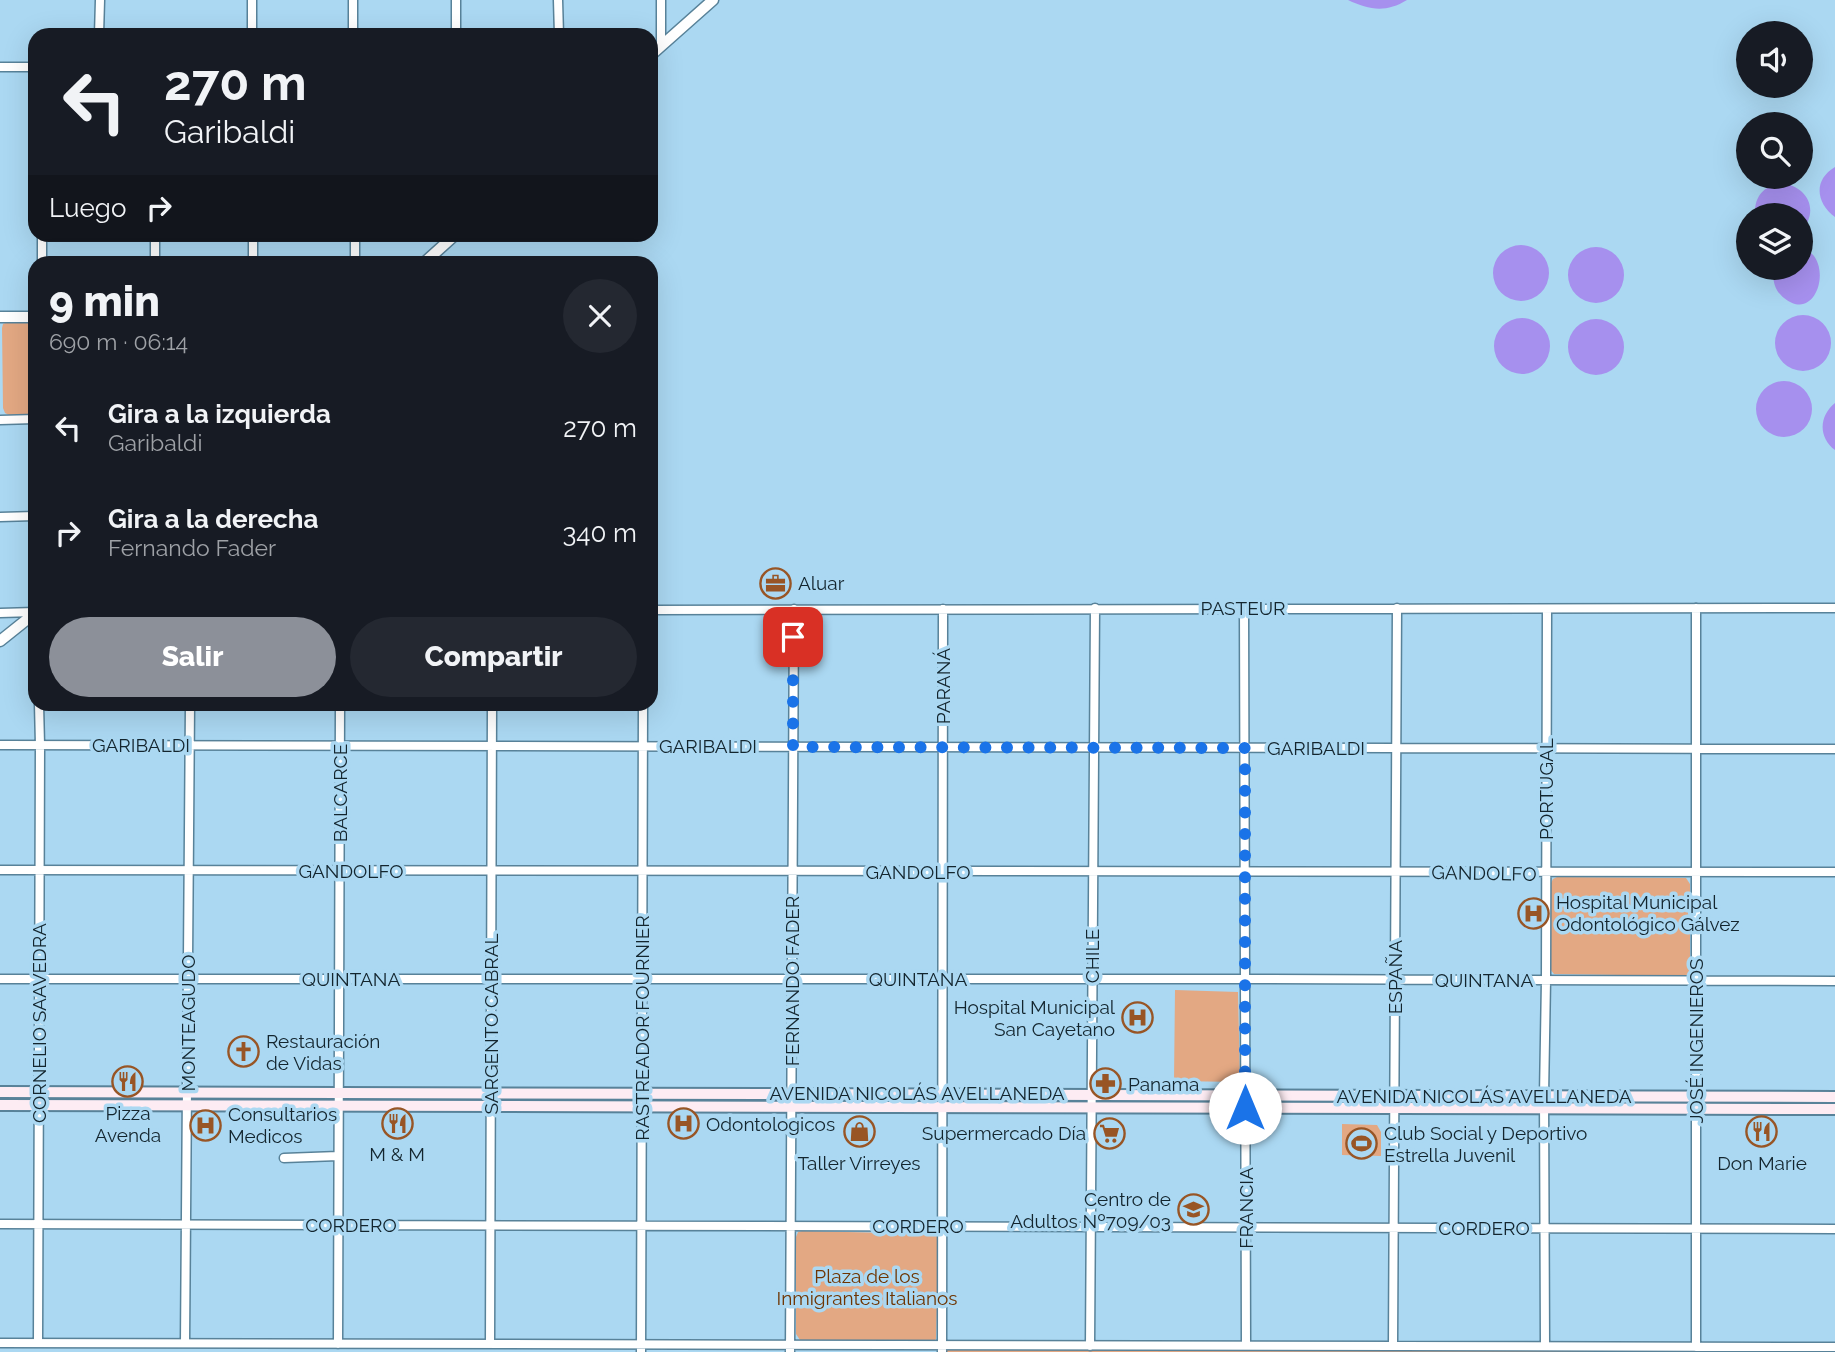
<!DOCTYPE html>
<html lang="es">
<meta charset="utf-8">
<style>
:root{--surface:#171b24;--page:#242831;--text:#f1f3f6;--muted:#9ea1a6;--accent:#8c9099}
body{margin:0;font-family:Raleway,sans-serif;background:var(--page);color:var(--text);height:100vh;display:flex;flex-direction:column;font-size:26px;white-space:nowrap}
*{box-sizing:border-box;margin:0}
p{font-size:23px;color:var(--muted)}
.icon{flex:none;width:38px;height:38px;fill:none;stroke:currentColor;stroke-width:2;stroke-linecap:round;stroke-linejoin:round}
.map{position:relative;flex:1;overflow:hidden}
.drawer{position:absolute;left:28px;top:256px;width:630px;height:455px;display:flex;flex-direction:column;background:var(--surface);border-radius:21px;box-shadow:0 7px 28px #0002}
.drawer>*{flex:none}
.hud{position:absolute;left:28px;top:28px;width:630px;height:214px;border-radius:21px;box-shadow:0 7px 28px #0002;background:#171b24;color:var(--text);overflow:hidden}
.buttons{position:absolute;left:1736px;top:21px;display:grid;gap:14px}
.buttons a{display:grid;place-items:center;width:77px;height:77px;border-radius:50%;background:var(--surface);box-shadow:0 7px 28px #0002;font-size:35px}
.pin{position:absolute;display:grid;place-items:center;width:60px;height:60px;color:#fff;margin:-30px;border-radius:14px;box-shadow:0 4px 10px #0006}
.me{position:absolute;width:77px;margin:-38px;rotate:0deg;stroke-linejoin:round;filter:drop-shadow(0 0 5px #0008)}
.turn{display:flex;align-items:center;gap:24px;height:147px;padding:0 21px;font-size:32px}
.turn .icon{width:91px;height:91px;stroke-width:2.5}
.turn b{display:block;font-size:49px;line-height:60px}
.then{display:flex;align-items:center;height:66px;padding:0 21px;background:#0003;gap:14px;font-size:26px}
.round{display:grid;place-items:center;flex:none;width:74px;height:74px;border-radius:37px;background:var(--page)}
.headline{display:flex;align-items:center;justify-content:space-between;height:119px;padding:0 21px}
h1{font-size:42px;font-weight:800;line-height:52px}
.action{display:flex;gap:14px;margin-top:auto;padding:14px 21px}
.action a{flex:1;height:80px;border-radius:42px;background:var(--accent);color:#fff;font-size:28px;font-weight:800;line-height:80px;text-align:center}
.action a+a{background:var(--page);color:var(--text)}
ul{padding:0;list-style:none}
li{display:flex;align-items:center;gap:21px;height:105px;padding:0 21px}
li div{flex:1}
li b{display:block;font-size:26px}
li em{font-style:normal}
.map>svg:first-child{display:block}
.green{fill:#e3a883}
.water{fill:#a690ee}
.lines{fill:none;stroke-linecap:round;stroke-linejoin:round}
.minor-casing{stroke:#588299;stroke-width:11}
.tertiary-casing{stroke:#588299;stroke-width:13}
.secondary-casing{stroke:#588299;stroke-width:14}
.minor{stroke:#fff;stroke-width:8}
.tertiary{stroke:#fff;stroke-width:10}
.secondary{stroke:#fdecf3;stroke-width:10}
.route{stroke:#1a73e8;stroke-width:12;stroke-dasharray:0 21.6}
.labels{text-anchor:middle;stroke-width:7;stroke-linejoin:round;paint-order:stroke}
.poi-label{font-size:19px;fill:#13252e;stroke:#abd8f2;text-anchor:start}
.street-label{font-size:19px;fill:#13252e;stroke:#abd8f2}
.park-label{font-size:19px;fill:#6e3401;stroke:#abd8f2}
</style>
<div class="map">
<svg width="1835" height="1352" viewBox="0 0 1835 1352">
<rect width="100%" height="100%" fill="#abd8f2"/>
<path class="green" d="M8,322H35V414L9,415L5,413L3,408L2,328L3,324Z
M1557,877L1686,878L1690,884V974L1686,976L1554,974L1550,969V885L1553,879Z
M1175,990L1238,992L1240,1082L1174,1081Z
M1342,1124L1377,1125L1381,1132V1156L1342,1155Z
M802,1231L936,1234L939,1239L936,1339L934,1341L800,1340L796,1334V1237L798,1232Z
M942,1345L1710,1347V1352H942Z"/>
<path class="water" d="M1348,0H1407C1386,13 1369,10 1348,0Z
M1835,167V217C1816,203 1813,180 1835,167Z
M1781,183C1808,186 1820,211 1801,231V215H1755C1754,197 1763,186 1781,183Z
M1493 273a28 28 0 1 1 56 0a28 28 0 1 1-56 0Z
M1568 275a28 28 0 1 1 56 0a28 28 0 1 1-56 0Z
M1801,248C1835,255 1819,326 1784,298C1774,290 1772,279 1774,268H1801Z
M1775 343a28 28 0 1 1 56 0a28 28 0 1 1-56 0Z
M1494 346a28 28 0 1 1 56 0a28 28 0 1 1-56 0Z
M1568 347a28 28 0 1 1 56 0a28 28 0 1 1-56 0Z
M1756 409a28 28 0 1 1 56 0a28 28 0 1 1-56 0Z
M1835,403V450C1818,437 1819,416 1835,403Z"/>
<g class="lines">
<defs>
<path id="minor" d="M252,0V35
M456,0V35
M558,0L559,35
M661,0V45
M99,35L100,0
M353,35V0
M0,67H35
M155,234V262
M355,234V262
M42,262V234
M253,262V234
M0,420L35,419
M0,517L35,516
M1244,608L1246,1345
M651,610L1835,608
M0,613L35,612
M0,745L1835,749
M0,870L1835,872
M0,979H1245L1835,981
M284,1158L338,1156
M0,1224L1835,1229
M0,1343L1835,1347
M38,1343L40,745L39,704
M185,1343L190,704
M338,1344L340,704
M490,1344L492,704
M1090,1346L1095,608
M1393,1346L1397,608
M1545,1346L1544,1096L1546,980L1547,609
M1696,1347V608
M641,1352L643,704
M790,1352L794,609
M942,1352L943,609"/>
<path id="tertiary" d="M651,55L713,0
M425,262L456,234
M0,317H35
M0,641L35,613"/>
<path id="secondary" d="M0,1092L1835,1097
M0,1105L1835,1109"/>
</defs>
<use href="#minor" class="minor-casing"/>
<use href="#tertiary" class="tertiary-casing"/>
<use href="#secondary" class="secondary-casing"/>
<use href="#minor" class="minor"/>
<use href="#tertiary" class="tertiary"/>
<use href="#secondary" class="secondary"/>
</g>
<g class="lines">
<path class="route" d="M793,637V747L1245,748V1108"/>
</g>
<defs>
<symbol id="office-ring" viewBox="-11 -11 22 22"><circle r="9.5" fill="#abd8f2" stroke="#985525" stroke-width="1.5"/><path d="M-6-3h4V-5.5h4V-3h4V5H-6ZM-1-4.5V-3h2v-1.5ZM-6 0V1H6V0Z" fill="#985525"/></symbol>
<symbol id="hospital-ring" viewBox="-11 -11 22 22"><circle r="9.5" fill="#abd8f2" stroke="#985525" stroke-width="1.5"/><path d="M-5-5h3v3.5h4V-5h3V5h-3V1.5h-4V5h-3Z" fill="#985525"/></symbol>
<symbol id="church-ring" viewBox="-11 -11 22 22"><circle r="9.5" fill="#abd8f2" stroke="#985525" stroke-width="1.5"/><path d="M-1.2-6h2.4v3.5h3.3v2.4h-3.3V6h-2.4V-.1h-3.3v-2.4h3.3Z" fill="#985525"/></symbol>
<symbol id="restaurant-ring" viewBox="-11 -11 22 22"><circle r="9.5" fill="#abd8f2" stroke="#985525" stroke-width="1.5"/><path d="M-5-6h1v4h1v-4h1v4h1v-4h1v5L-1.5 .5V6h-2V.5L-5-1ZM5-6V6H3V1.5H1.5Q1.5-4 5-6Z" fill="#985525"/></symbol>
<symbol id="pharmacy-ring" viewBox="-11 -11 22 22"><circle r="9.5" fill="#abd8f2" stroke="#985525" stroke-width="1.5"/><path d="M-2-6h4v4h4v4h-4v4h-4v-4h-4v-4h4Z" fill="#985525"/></symbol>
<symbol id="shop-ring" viewBox="-11 -11 22 22"><circle r="9.5" fill="#abd8f2" stroke="#985525" stroke-width="1.5"/><path d="M-5-2.5h2.3a2.7 3.5 0 0 1 5.4 0H5L5.5 6h-11ZM-1.5-2.5h3a1.5 2.3 0 0 0-3 0Z" fill="#985525"/></symbol>
<symbol id="supermarket-ring" viewBox="-11 -11 22 22"><circle r="9.5" fill="#abd8f2" stroke="#985525" stroke-width="1.5"/><path d="M-6-5.5h2.5l.6 2H6L4.5 2H-2.5L-4.4-4H-6ZM-1.5 3.2a1.3 1.3 0 1 0 .1 0ZM3 3.2a1.3 1.3 0 1 0 .1 0Z" fill="#985525"/></symbol>
<symbol id="stadium-ring" viewBox="-11 -11 22 22"><circle r="9.5" fill="#abd8f2" stroke="#985525" stroke-width="1.5"/><path d="M0-5a6.5 5 0 1 0 0 10a6.5 5 0 1 0 0-10ZM-3.5-1.8h7v3.6h-7Z" fill="#985525"/></symbol>
<symbol id="school-ring" viewBox="-11 -11 22 22"><circle r="9.5" fill="#abd8f2" stroke="#985525" stroke-width="1.5"/><path d="M0-5L7-2L0 1L-7-2ZM-4 1L0 2.5L4 1V4Q0 6-4 4Z" fill="#985525"/></symbol>
</defs>
<g fill-rule="evenodd">
<use href="#office-ring" x="758" y="566" width="35" height="35"/>
<use href="#hospital-ring" x="1516" y="896" width="35" height="35"/>
<use href="#hospital-ring" x="1120" y="1000" width="35" height="35"/>
<use href="#church-ring" x="226" y="1034" width="35" height="35"/>
<use href="#restaurant-ring" x="110" y="1064" width="35" height="35"/>
<use href="#pharmacy-ring" x="1088" y="1066" width="35" height="35"/>
<use href="#restaurant-ring" x="380" y="1106" width="35" height="35"/>
<use href="#hospital-ring" x="666" y="1106" width="35" height="35"/>
<use href="#hospital-ring" x="188" y="1108" width="35" height="35"/>
<use href="#shop-ring" x="842" y="1114" width="35" height="35"/>
<use href="#restaurant-ring" x="1744" y="1114" width="35" height="35"/>
<use href="#supermarket-ring" x="1092" y="1116" width="35" height="35"/>
<use href="#stadium-ring" x="1344" y="1126" width="35" height="35"/>
<use href="#school-ring" x="1176" y="1192" width="35" height="35"/>
</g>
<g class="labels">
<g class="poi-label">
<text x="798" y="590">Aluar</text>
<text x="1556" y="909">Hospital Municipal<tspan x="1556" dy="22">Odontológico Gálvez</tspan></text>
<text x="1115" y="1014" text-anchor="end">Hospital Municipal<tspan x="1115" dy="22">San Cayetano</tspan></text>
<text x="266" y="1048">Restauración<tspan x="266" dy="22">de Vidas</tspan></text>
<text x="1128" y="1091">Panama</text>
<text x="128" y="1120" text-anchor="middle">Pizza<tspan x="128" dy="22">Avenda</tspan></text>
<text x="228" y="1121">Consultarios<tspan x="228" dy="22">Medicos</tspan></text>
<text x="706" y="1131">Odontologicos</text>
<text x="1086" y="1140" text-anchor="end">Supermercado Día</text>
<text x="1384" y="1140">Club Social y Deportivo<tspan x="1384" dy="22">Estrella Juvenil</tspan></text>
<text x="397" y="1161" text-anchor="middle">M &amp; M</text>
<text x="859" y="1170" text-anchor="middle">Taller Virreyes</text>
<text x="1762" y="1170" text-anchor="middle">Don Marie</text>
<text x="1171" y="1206" text-anchor="end">Centro de<tspan x="1171" dy="22">Adultos Nº709/03</tspan></text>
</g>
<g class="street-label">
<text x="1243" y="615">PASTEUR</text>
<text transform="translate(943 686) rotate(-90)" y="7">PARANÁ</text>
<text x="141" y="752">GARIBALDI</text>
<text x="708" y="753">GARIBALDI</text>
<text x="1316" y="755">GARIBALDI</text>
<text transform="translate(1546 789) rotate(-90)" y="7">PORTUGAL</text>
<text transform="translate(340 793) rotate(-90)" y="7">BALCARCE</text>
<text x="351" y="878">GANDOLFO</text>
<text x="918" y="879">GANDOLFO</text>
<text transform="translate(1484 873) rotate(1)" y="7">GANDOLFO</text>
<text transform="translate(1092 956) rotate(-90)" y="7">CHILE</text>
<text transform="translate(1395 977) rotate(-90)" y="7">ESPAÑA</text>
<text x="351" y="986">QUINTANA</text>
<text x="918" y="986">QUINTANA</text>
<text x="1484" y="987">QUINTANA</text>
<text transform="translate(792 981) rotate(-90)" y="7">FERNANDO FADER</text>
<text transform="translate(39 1023) rotate(-90)" y="7">CORNELIO SAAVEDRA</text>
<text transform="translate(188 1023) rotate(-90)" y="7">MONTEAGUDO</text>
<text transform="translate(491 1024) rotate(-90)" y="7">SARGENTO CABRAL</text>
<text transform="translate(642 1028) rotate(-90)" y="7">RASTREADOR FOURNIER</text>
<text transform="translate(1696 1041) rotate(-90)" y="7">JOSÉ INGENIEROS</text>
<text x="917" y="1100">AVENIDA NICOLÁS AVELLANEDA</text>
<text x="1484" y="1103">AVENIDA NICOLÁS AVELLANEDA</text>
<text transform="translate(1246 1208) rotate(-90)" y="7">FRANCIA</text>
<text x="351" y="1232">CORDERO</text>
<text x="918" y="1233">CORDERO</text>
<text x="1484" y="1235">CORDERO</text>
</g>
<g class="park-label">
<text x="867" y="1283">Plaza de los<tspan x="867" dy="22">Inmigrantes Italianos</tspan></text>
</g>
</g>
</svg>
<div class="buttons">
<a><svg class="icon" aria-label="sound" viewBox="0 0 24 24"><path d="M4 9h4l5-4v14l-5-4H4zM17 9q2 3 0 6"/></svg></a>
<a><svg class="icon" aria-label="search" viewBox="0 0 24 24"><circle cx="10" cy="10" r="6"/><path d="M15 15l6 6"/></svg></a>
<a><svg class="icon" aria-label="layers" viewBox="0 0 24 24"><path d="M12 4l9 5-9 5-9-5zM3 14l9 5 9-5"/></svg></a>
</div>
<div class="pin" style="left:793px;top:637px;background:#d93025"><svg class="icon" aria-label="arrive" viewBox="0 0 24 24"><path d="M6 21V4h12l-3 4 3 4H6"/></svg></div>
<svg class="me" style="left:1245px;top:1108px" viewBox="-20 -20 40 40"><circle r="19" fill="#fff"/><path d="M0-13L10 11 0 6-10 11z" fill="#1a73e8"/></svg>
<div class="hud">
<div class="turn"><svg class="icon" aria-label="left" viewBox="0 0 24 24"><path d="M17 20v-9H6M10 6l-5 5 5 5"/></svg><div><b>270 m</b>Garibaldi</div></div>
<div class="then">Luego<svg class="icon" aria-label="right" viewBox="0 0 24 24"><path d="M7 20v-9h11M14 6l5 5-5 5"/></svg></div>
</div>
<section class="drawer">
<div class="headline"><div><h1>9 min</h1><p>690 m · 06:14</p></div><a class="round"><svg class="icon" aria-label="close" viewBox="0 0 24 24"><path d="M6 6l12 12M18 6L6 18"/></svg></a></div>
<ul>
<li><svg class="icon" aria-label="left" viewBox="0 0 24 24"><path d="M17 20v-9H6M10 6l-5 5 5 5"/></svg><div><b>Gira a la izquierda</b><p>Garibaldi</p></div><em>270 m</em></li>
<li><svg class="icon" aria-label="right" viewBox="0 0 24 24"><path d="M7 20v-9h11M14 6l5 5-5 5"/></svg><div><b>Gira a la derecha</b><p>Fernando Fader</p></div><em>340 m</em></li>
</ul>
<div class="action"><a>Salir</a><a>Compartir</a></div>
</section>
</div>
